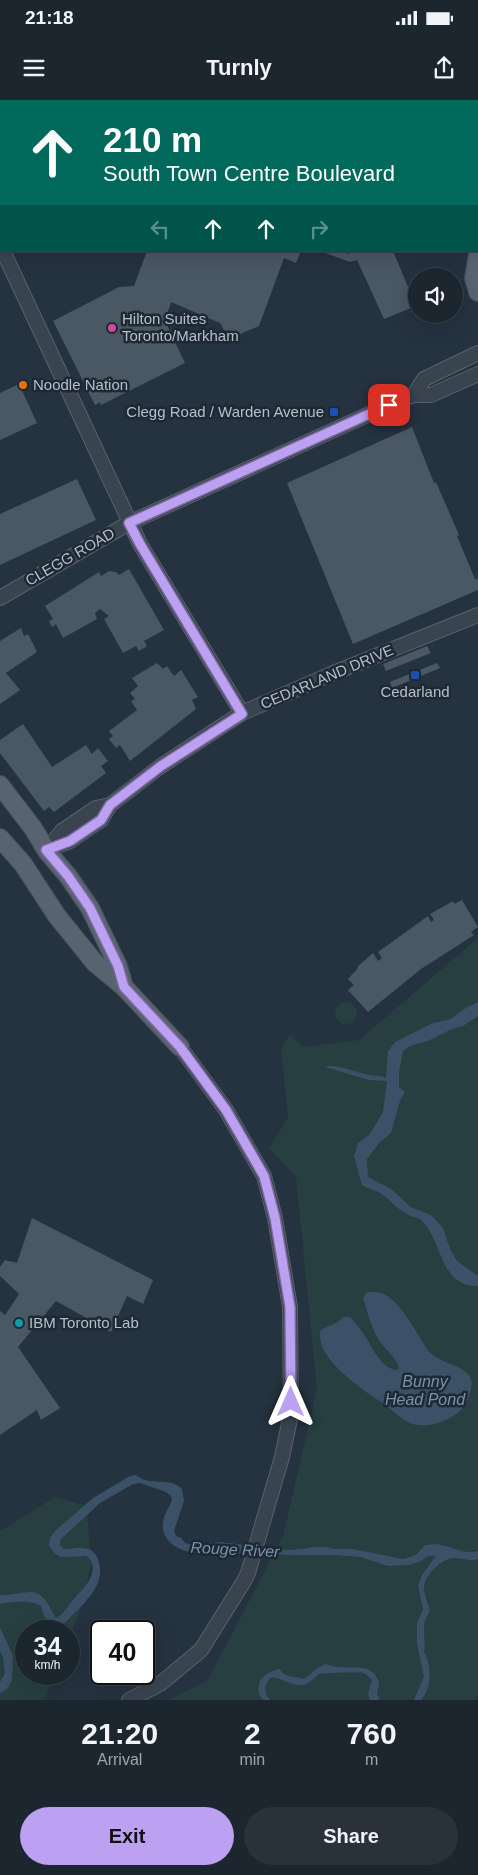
<!DOCTYPE html>
<style>
:root{--surface:#1c262f;--page:#29323b;--text:#f1f3f6;--muted:#a0a5aa;--line:#3a434b;--accent:#bca0f2}
body{margin:0;font-family:Arial,sans-serif;background:var(--page);color:var(--text);height:100vh;display:flex;flex-direction:column;font-size:19px;white-space:nowrap}
*{box-sizing:border-box;margin:0}
p{font-size:16px;color:var(--muted)}
.icon{flex:none;width:28px;height:28px;fill:none;stroke:currentColor;stroke-width:2;stroke-linecap:round;stroke-linejoin:round}
.map{position:relative;height:1600px;overflow:hidden}
.panel{display:flex;flex-direction:column;background:var(--surface);flex:1}
.panel>*{flex:none}
.top-card{position:absolute;left:0px;top:0px;width:479px;height:152px;box-shadow:0 5px 20px #0002,0 0 0 1px var(--line);background:#00695c;color:#fff;overflow:hidden}
.buttons{position:absolute;left:408px;top:168px;display:grid;gap:10px}
.buttons a{display:grid;place-items:center;width:55px;height:55px;border-radius:50%;background:var(--surface);box-shadow:0 5px 20px #0002,0 0 0 1px var(--line);font-size:25px}
.speed{position:absolute;left:15px;top:1520px;display:flex;gap:10px;font-size:25px;font-weight:700;text-align:center}
.speed>*{display:grid;place-content:center;width:65px;height:65px;border-radius:50%;background:var(--surface);box-shadow:0 5px 20px #0002,0 0 0 1px var(--line);line-height:1}
.speed small{font-size:12px;font-weight:400}
.speed .limit{border:2px solid #111;border-radius:8px;background:#fff;color:#111}
.pin{position:absolute;display:grid;place-items:center;width:42px;height:42px;color:#fff;margin:-21px;border-radius:10px;box-shadow:0 2px 8px #0006}
.me{position:absolute;width:55px;margin:-28px;rotate:0deg;stroke-linejoin:round;filter:drop-shadow(0 0 4px #0008)}
.turn{display:flex;align-items:center;gap:18px;height:105px;padding:0 20px;font-size:22px}
.turn .icon{width:65px;height:65px;stroke-width:2.5}
.turn b{display:block;font-size:35px;line-height:42px}
.lanes{display:flex;align-items:center;height:48px;padding:0 20px;background:#0003;justify-content:center;gap:25px;direction:ltr}
.lanes .off{opacity:.35}
.eta{display:flex;justify-content:space-evenly;align-items:center;height:85px;text-align:center}
.eta b{font-size:30px;font-weight:800;line-height:35px}
.button{display:flex;gap:10px;margin-top:auto;padding:10px 20px}
.button a{flex:1;height:58px;border-radius:30px;background:var(--accent);color:#111;font-size:20px;font-weight:800;line-height:58px;text-align:center}
.button a+a{background:var(--page);color:var(--text)}
.status{display:flex;justify-content:space-between;align-items:center;height:35px;padding:0 25px;background:var(--surface);direction:ltr}
.status svg{height:14px;fill:currentColor}
header{display:flex;justify-content:space-between;align-items:center;height:65px;padding:0 20px;background:var(--surface);font-size:22px;font-weight:800}
.map>svg:first-child{display:block}
.green{fill:#273f40}
.water{fill:#3b5167}
.building{fill:#4a5864}
.lines{fill:none;stroke-linecap:round;stroke-linejoin:round}
.minor-casing{stroke:#57626c;stroke-width:16}
.major-casing{stroke:#434d58;stroke-width:20}
.minor{stroke:#39444f;stroke-width:14}
.major{stroke:#57636f;stroke-width:18}
.route-casing{stroke:#7a689d;stroke-width:12}
.route{stroke:#bca0f2;stroke-width:9}
.hotel-dot{fill:#d1479c;stroke:#1e2934;stroke-width:2}
.food-dot{fill:#e8710a;stroke:#1e2934;stroke-width:2}
.transit-dot{fill:#1a4fb4;stroke:#1e2934;stroke-width:2}
.culture-dot{fill:#0f9aa8;stroke:#1e2934;stroke-width:2}
.labels{text-anchor:middle;stroke-width:5;stroke-linejoin:round;paint-order:stroke}
.poi-label{font-size:15px;fill:#b6bfc9;stroke:#1e2934;text-anchor:start}
.street-label{font-size:15px;fill:#b6bfc9;stroke:#1e2934}
.water-label{font-size:16px;font-style:italic;fill:#7792ab;stroke:#1e2934}
</style>
<div class="status"><b>21:18</b><svg viewBox="0 0 49 12"><path d="M0 12V9h3v3zM5 12V6h3v6zM10 12V3h3v9zM15 12V0h3v12zM26 1h20v11H26zM47 4h2v5h-2z"/></svg></div>
<header><svg class="icon" aria-label="menu" viewBox="0 0 24 24"><path d="M4 6h16M4 12h16M4 18h16"/></svg>Turnly<svg class="icon" aria-label="share" viewBox="0 0 24 24"><path d="M12 15V3M7 8l5-5 5 5M5 13v7h14v-7"/></svg></header>
<div class="map">
<svg width="478" height="1600" viewBox="0 0 478 1600">
<rect width="100%" height="100%" fill="#25323f"/>
<path class="green" d="M478,838V1594L475,1600H169L208,1580L283,1436L317,1289L296,1077L269,1048L288,1018L281,950L290,934L302,947L359,940Z
M335 913a11 11 0 1 1 22 0a11 11 0 1 1-22 0Z
M55,1397L87,1406L91,1466L82,1505L69,1538V1531H26V1574H54L46,1596L41,1600H0V1431Z"/>
<path class="water" d="M478,902V916L463,926L452,929L428,941L410,946L403,951L399,973V987L405,992L400,1001L391,1033L379,1043L367,1059L368,1077L391,1089L411,1107L431,1115L443,1128L450,1149L457,1161L478,1176V1186C439,1187 443,1140 421,1120C417,1117 411,1117 407,1114C397,1109 391,1101 383,1095C377,1090 368,1089 362,1085L354,1056L358,1043L370,1034L383,1012L387,981L369,980L325,967C335,963 355,972 365,974C374,977 376,974 386,978L388,951L395,942L433,923L451,919L462,910Z
M367,1192C371,1192 377,1192 382,1193C402,1202 415,1231 427,1249C437,1264 462,1263 470,1277C474,1284 470,1292 468,1299C462,1318 428,1331 410,1323C401,1319 393,1311 385,1305C364,1290 316,1261 320,1231C328,1225 337,1225 343,1217H350C355,1222 359,1227 363,1233C373,1246 379,1269 398,1270L399,1267C395,1257 386,1250 380,1242C371,1229 368,1213 363,1198Z
M136,1375C149,1387 170,1376 182,1389L184,1401L174,1431L176,1436L181,1438L185,1443L195,1445L220,1442L286,1450L302,1449L312,1447H326L333,1449H353L403,1459L416,1455L425,1445C430,1445 436,1443 441,1445C454,1447 464,1455 478,1451V1459C470,1462 463,1458 454,1458C442,1458 425,1475 424,1487C424,1494 428,1504 430,1511C419,1527 427,1537 424,1552C432,1565 432,1588 421,1600H414L424,1577L417,1544V1523L423,1509L418,1486L422,1475L436,1456H428L419,1462L408,1465L388,1466L360,1457L334,1455H293L223,1453C209,1448 208,1453 196,1453C180,1452 160,1441 163,1422C164,1415 169,1407 172,1400L171,1396L166,1392L140,1383L133,1384L100,1403L60,1440V1445L64,1449C80,1448 95,1444 99,1463C106,1488 78,1508 63,1525L56,1527C46,1521 44,1516 41,1506C30,1499 13,1502 0,1504V1495C32,1495 37,1480 55,1517L57,1518C64,1513 68,1506 73,1500C84,1488 102,1471 87,1456L61,1457L55,1454L49,1446L50,1438L55,1431L93,1398L130,1376Z
M0,1528L13,1555L12,1580L8,1588L0,1593V1582L5,1573L3,1557L0,1551Z
M325,1564C330,1565 336,1567 341,1567C358,1569 373,1563 379,1583L377,1594L380,1600H370L368,1594L372,1580C369,1577 367,1574 363,1573C360,1572 322,1573 319,1574C313,1578 309,1586 300,1585C291,1585 282,1579 273,1577L270,1578L265,1586L266,1594L270,1600H263L259,1594C256,1579 265,1573 279,1569L285,1575L304,1579L315,1570Z"/>
<path class="building" d="M147,151H301L296,163L284,158L259,226L238,235L224,230L220,223L171,202L165,221L185,263L101,305L100,302L95,305L53,221L119,187L134,186Z
M320,151H341L349,154L354,151H393L416,206L384,219L357,160L350,162Z
M19,284L37,323L0,340V293Z
M412,327L434,383L436,382L459,435L457,436L475,479L477,478L478,481V490L353,544L287,383Z
M77,379L96,420L0,465V414Z
M129,469L164,530L144,541L147,546L139,551L136,546L123,553L104,519L109,516L100,509L95,513L97,519L63,538L56,524L52,527L49,521L53,519L45,506L99,472L101,476L109,471L116,472L119,475Z
M21,528L24,536L28,534L37,552L6,573L20,590L0,604V541Z
M427,546L431,553L386,571L383,564Z
M157,563L163,569L167,566L174,576L181,570L198,597L192,600L196,609L130,661L120,645L116,648L109,639L113,636L109,631L137,610L131,601L135,599L130,593L138,586L132,578Z
M437,563L440,568L392,588L390,582Z
M23,624L52,667L86,645L92,654L98,648L108,661L101,666L106,673L54,712L49,707L44,711L0,653V640Z
M462,800L478,827L471,832L474,835L421,869L368,912L348,890L354,885L348,879L358,868L357,867L373,853L378,861L382,858L378,852L428,816L431,822L434,820L430,814L453,801L454,804Z
M32,1118L153,1180L143,1204L127,1196L111,1232L56,1201L18,1247L60,1308L41,1320L37,1310L0,1335V1211L5,1215L19,1194L0,1176V1167L5,1160L17,1163Z"/>
<g class="lines">
<defs>
<path id="minor" d="M3,151L140,444L242,613
M414,295L424,279L478,253
M0,498L129,423L398,301L414,295H431L478,274
M47,749L62,731L96,708L110,705
M46,750L70,741L101,720L110,705L161,666L242,613L331,574L478,515
M129,1600L160,1584L201,1550L244,1481L248,1473L282,1357L291,1314L290,1207L275,1118L264,1076L226,1010L180,947"/>
<path id="major" d="M427,0L428,1
M53,1L55,0
M0,35H1
M478,155L474,178L478,192
M0,685L33,728L46,750L68,776L90,808L118,866L124,887
M0,738L23,764L57,816L95,863L124,887L180,947"/>
</defs>
<use href="#minor" class="minor-casing"/>
<use href="#major" class="major-casing"/>
<use href="#minor" class="minor"/>
<use href="#major" class="major"/>
</g>
<g class="lines">
<defs>
<path id="route" d="M291,1302L290,1207L275,1118L264,1076L226,1010L180,947L124,887L118,866L90,808L68,776L46,750L70,741L101,720L110,705L161,666L242,614L140,444L129,423L389,305"/>
</defs>
<use href="#route" class="route-casing"/>
<use href="#route" class="route"/>
</g>
<circle class="hotel-dot" cx="112" cy="228" r="5"/>
<circle class="food-dot" cx="23" cy="285" r="5"/>
<g class="transit-dot">
<rect x="329" y="307" width="10" height="10" rx="2.5"/>
<rect x="410" y="570" width="10" height="10" rx="2.5"/>
</g>
<circle class="culture-dot" cx="19" cy="1223" r="5"/>
<g class="labels">
<g class="poi-label">
<text x="122" y="224">Hilton Suites<tspan x="122" dy="17">Toronto/Markham</tspan></text>
<text x="33" y="290">Noodle Nation</text>
<text x="324" y="317" text-anchor="end">Clegg Road / Warden Avenue</text>
<text x="415" y="597" text-anchor="middle">Cedarland</text>
<text x="29" y="1228">IBM Toronto Lab</text>
</g>
<g class="street-label">
<text transform="translate(70 457) rotate(-30)" y="5">CLEGG ROAD</text>
<text transform="translate(327 577) rotate(-23)" y="5">CEDARLAND DRIVE</text>
</g>
<g class="water-label">
<text x="425" y="1287">Bunny<tspan x="425" dy="18">Head Pond</tspan></text>
<text transform="translate(235 1449) rotate(3)" y="6">Rouge River</text>
</g>
</g>
</svg>
<div class="buttons">
<a><svg class="icon" aria-label="sound" viewBox="0 0 24 24"><path d="M4 9h4l5-4v14l-5-4H4zM17 9q2 3 0 6"/></svg></a>
</div>
<div class="speed"><div>34<small>km/h</small></div><div class="limit">40</div></div>
<div class="pin" style="left:389px;top:305px;background:#d93025"><svg class="icon" aria-label="arrive" viewBox="0 0 24 24"><path d="M6 21V4h12l-3 4 3 4H6"/></svg></div>
<svg class="me" style="left:291px;top:1302px" viewBox="-20 -20 40 40"><path d="M0-17L14 15 0 8-14 15z" fill="#bca0f2" stroke="#fff" stroke-width="4"/></svg>
<div class="top-card">
<div class="turn"><svg class="icon" aria-label="ahead" viewBox="0 0 24 24"><path d="M12 20V5M6 11l6-6 6 6"/></svg><div><b>210 m</b>South Town Centre Boulevard</div></div>
<div class="lanes"><svg class="icon off" aria-label="left" viewBox="0 0 24 24"><path d="M17 20v-9H6M10 6l-5 5 5 5"/></svg><svg class="icon" aria-label="ahead" viewBox="0 0 24 24"><path d="M12 20V5M6 11l6-6 6 6"/></svg><svg class="icon" aria-label="ahead" viewBox="0 0 24 24"><path d="M12 20V5M6 11l6-6 6 6"/></svg><svg class="icon off" aria-label="right" viewBox="0 0 24 24"><path d="M7 20v-9h11M14 6l5 5-5 5"/></svg></div>
</div>
</div>
<section class="panel">
<div class="eta">
<div><b>21:20</b><p>Arrival</p></div>
<div><b>2</b><p>min</p></div>
<div><b>760</b><p>m</p></div>
</div>
<div class="button"><a>Exit</a><a>Share</a></div>
</section>
